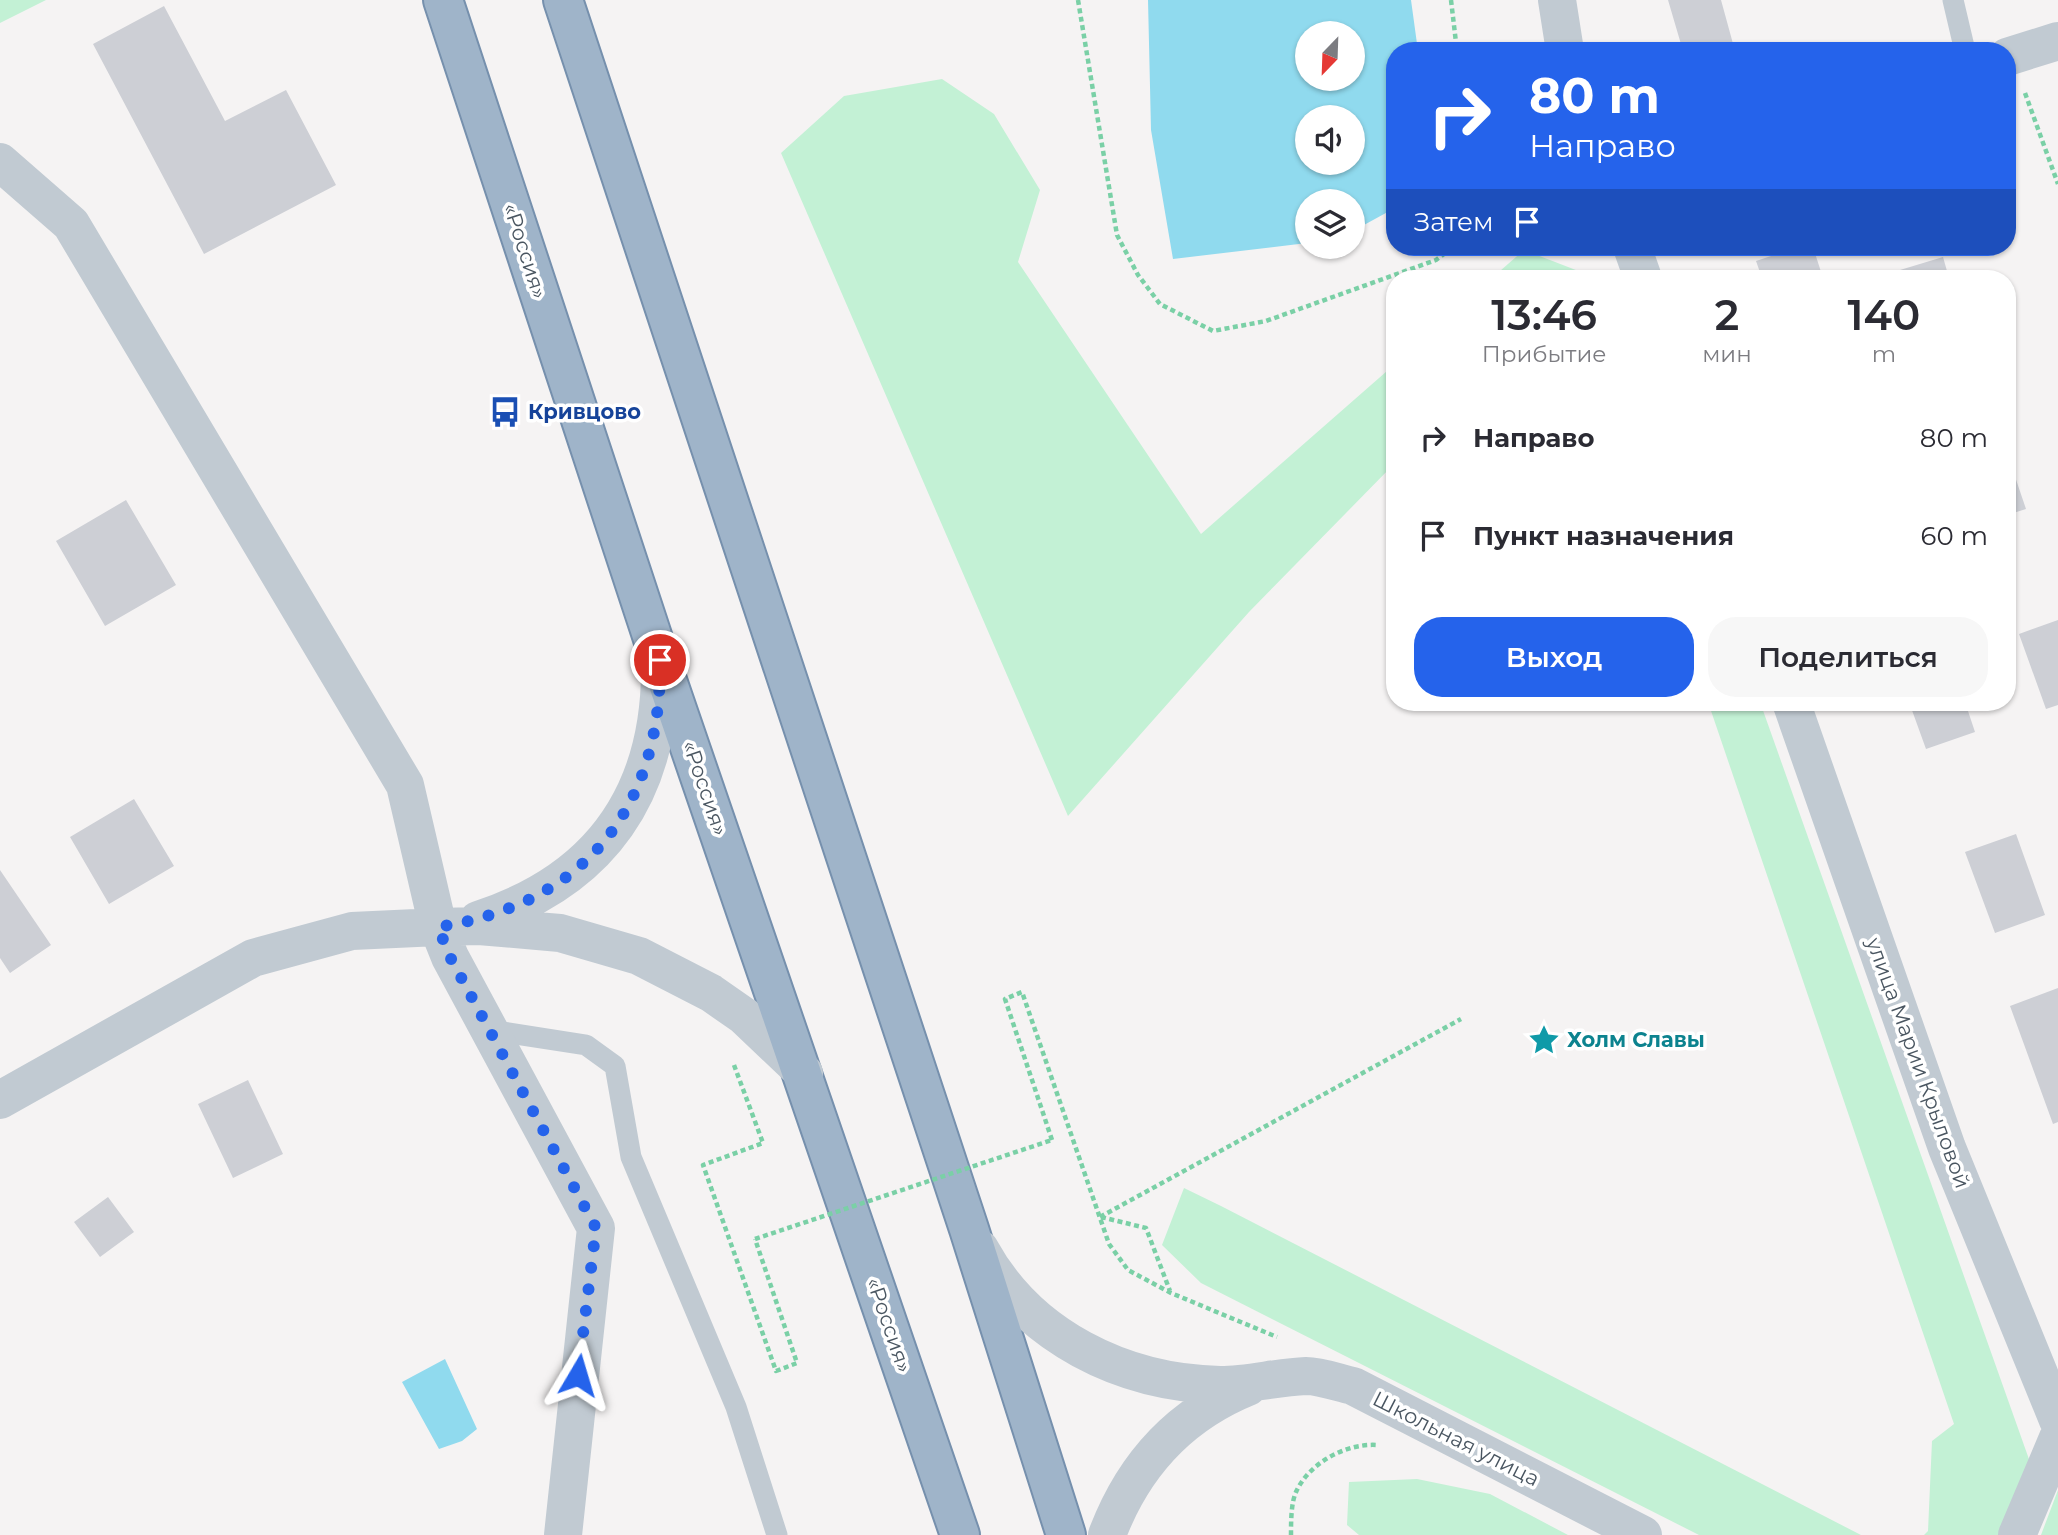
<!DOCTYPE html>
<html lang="ru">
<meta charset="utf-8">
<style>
:root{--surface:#fff;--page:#f7f7f7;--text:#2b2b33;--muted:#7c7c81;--accent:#2563eb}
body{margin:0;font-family:Montserrat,sans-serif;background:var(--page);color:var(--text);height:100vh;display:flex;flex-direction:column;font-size:26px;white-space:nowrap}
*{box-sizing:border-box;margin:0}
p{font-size:23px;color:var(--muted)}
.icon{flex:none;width:38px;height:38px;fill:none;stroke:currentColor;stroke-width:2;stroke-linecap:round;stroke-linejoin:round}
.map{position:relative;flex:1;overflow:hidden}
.side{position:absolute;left:1386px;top:270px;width:630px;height:441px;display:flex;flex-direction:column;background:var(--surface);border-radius:28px;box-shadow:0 2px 5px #0004}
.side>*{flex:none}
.guide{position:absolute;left:1386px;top:42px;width:630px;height:214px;border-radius:28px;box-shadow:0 2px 5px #0004;background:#2563eb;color:#fff;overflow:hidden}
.needle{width:46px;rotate:203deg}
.tools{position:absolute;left:1295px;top:21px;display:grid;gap:14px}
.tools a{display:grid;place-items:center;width:70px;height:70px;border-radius:50%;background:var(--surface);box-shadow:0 2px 5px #0004;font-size:35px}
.pin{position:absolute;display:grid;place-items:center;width:60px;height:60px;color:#fff;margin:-30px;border:4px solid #fff;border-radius:50%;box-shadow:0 2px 7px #0007}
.me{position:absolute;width:77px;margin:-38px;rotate:7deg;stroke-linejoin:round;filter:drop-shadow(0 0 5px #0008)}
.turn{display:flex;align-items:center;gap:24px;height:147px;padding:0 28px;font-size:32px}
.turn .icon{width:91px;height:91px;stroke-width:2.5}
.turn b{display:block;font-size:49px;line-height:60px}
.then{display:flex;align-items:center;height:66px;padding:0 28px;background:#0003;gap:14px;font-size:26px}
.eta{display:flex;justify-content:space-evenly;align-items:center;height:119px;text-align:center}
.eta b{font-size:42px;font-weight:600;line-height:49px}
.button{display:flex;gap:14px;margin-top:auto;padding:14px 28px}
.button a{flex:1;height:80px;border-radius:28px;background:var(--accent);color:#fff;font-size:28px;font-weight:600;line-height:80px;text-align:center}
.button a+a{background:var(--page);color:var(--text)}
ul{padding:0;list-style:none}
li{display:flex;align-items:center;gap:21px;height:98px;padding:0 28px}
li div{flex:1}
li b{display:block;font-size:26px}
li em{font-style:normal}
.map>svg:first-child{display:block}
.green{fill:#c3f1d5}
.water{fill:#90daee;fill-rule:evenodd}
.building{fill:#cdcfd5}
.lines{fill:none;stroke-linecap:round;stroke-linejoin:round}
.trunk-casing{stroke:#7690ad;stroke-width:42}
.path{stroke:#7ad0a6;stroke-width:4.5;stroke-dasharray:5 3.5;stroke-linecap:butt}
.service{stroke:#c1cad2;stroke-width:21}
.minor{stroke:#c1cad2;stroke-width:38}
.trunk{stroke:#9fb4c9;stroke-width:38}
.path-bridge{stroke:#7ad0a6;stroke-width:4.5;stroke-dasharray:5 3.5;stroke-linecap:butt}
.route{stroke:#2563eb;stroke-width:12;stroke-dasharray:0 21.6}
.labels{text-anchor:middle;stroke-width:7;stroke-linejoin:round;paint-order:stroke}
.street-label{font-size:21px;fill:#4a5661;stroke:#fff}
.transit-label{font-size:21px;font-weight:bold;fill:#164399;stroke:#fff;text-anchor:start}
.culture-label{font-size:21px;font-weight:bold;fill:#0d838f;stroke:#fff;text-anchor:start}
</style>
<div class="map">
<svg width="2058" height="1535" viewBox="0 0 2058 1535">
<rect width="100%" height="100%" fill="#f5f3f3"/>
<path class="green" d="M0,0H46L0,23Z
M942,79L994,114L1040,190L1018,262L1201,534L1395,364V463L1249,612L1068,816L781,153L844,96Z
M1524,250L1581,272L1575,278H1492Z
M1708,702H1760L2030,1462L2003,1535H1924L1928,1531L1932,1441L1954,1424Z
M1184,1188L1221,1206L1861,1535H1699L1201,1283L1162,1245Z
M1417,1479L1490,1494L1568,1535H1359L1347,1525L1349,1482Z
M2058,1490V1535H2041Z"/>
<path class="water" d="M1148,0H1411L1418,51H1395V208L1353,231V201H1307V243L1173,259L1151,130ZM1307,33H1353V79H1307ZM1307,117H1353V163H1307Z
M445,1359L477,1429L462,1441L439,1449L402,1382Z"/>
<path class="building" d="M1668,0H1721L1735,51H1683Z
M164,6L225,121L286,90L336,185L204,254L93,44Z
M1798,247H1813L1823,278H1762L1756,261Z
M1943,257L1949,278H1903L1900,270Z
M2007,453L2026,509L2007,515Z
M126,500L176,585L105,626L56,541Z
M2058,620V705L2046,709L2019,634Z
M1909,702H1965L1975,732L1926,749Z
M134,799L174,866L109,904L70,837Z
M2016,834L2045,915L1995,933L1965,852Z
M0,870L51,945L10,973L0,958Z
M2058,988V1122L2053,1124L2010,1006Z
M248,1080L283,1154L233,1178L198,1104Z
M108,1197L134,1232L100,1257L74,1222Z"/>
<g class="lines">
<defs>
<path id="trunk" d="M443,0L660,660L960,1535
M563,0L969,1229L1066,1535"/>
</defs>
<use href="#trunk" class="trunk-casing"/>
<path class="path" d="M1078,0L1117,235L1138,275L1160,304L1213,331L1266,321L1436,260L1453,247
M1451,0L1457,51
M2025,93L2058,184
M734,1065L763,1143L703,1165L776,1371L797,1363L755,1239
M1052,1140L1005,999L1022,992L1109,1244L1128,1270L1171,1293L1277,1337
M1100,1217L1461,1019
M1101,1217L1146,1228L1170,1291
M1291,1535C1291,1522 1291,1503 1296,1492C1309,1463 1346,1443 1377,1445"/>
<path class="service" d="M1953,0L1965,51
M490,1030L586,1045L615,1066L631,1157L736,1407L777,1535"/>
<path class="minor" d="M1557,0L1565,51
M2007,57L2058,41
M0,162L71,224L405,785L438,927L450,957L596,1228L563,1535
M1632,247L1643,278
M1791,702L1947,1148L2058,1420
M478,920C602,880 662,792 660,663
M0,1100L253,958L352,931L438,927L479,926L560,933L639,956L711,993L744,1016L804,1073
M980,1249C1028,1337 1123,1383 1220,1385C1249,1385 1277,1377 1306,1376C1321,1376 1339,1383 1353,1386L1643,1535
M1107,1535C1133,1466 1179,1415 1248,1387
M2017,1535L2058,1438"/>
<use href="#trunk" class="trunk"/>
<path class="path-bridge" d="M755,1239L1052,1140"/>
</g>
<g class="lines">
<path class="route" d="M578,1375L596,1228L450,957L438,927C586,904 662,807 660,660"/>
</g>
<defs>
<symbol id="bus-bare" viewBox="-9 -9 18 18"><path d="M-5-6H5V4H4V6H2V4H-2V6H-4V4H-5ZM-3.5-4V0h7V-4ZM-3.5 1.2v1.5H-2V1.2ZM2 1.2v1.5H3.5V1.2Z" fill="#1a4fb4" stroke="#fff" stroke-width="2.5" paint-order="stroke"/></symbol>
<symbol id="sight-bare" viewBox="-9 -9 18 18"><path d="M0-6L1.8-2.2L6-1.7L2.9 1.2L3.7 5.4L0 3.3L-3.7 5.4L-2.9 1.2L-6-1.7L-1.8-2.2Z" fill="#0f9aa8" stroke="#fff" stroke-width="2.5" paint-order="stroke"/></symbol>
</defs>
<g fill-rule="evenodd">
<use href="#bus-bare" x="483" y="390" width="44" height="44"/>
<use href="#sight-bare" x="1522" y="1018" width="44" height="44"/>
</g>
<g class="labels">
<g class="street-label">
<text transform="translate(525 251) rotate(72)" y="7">«Россия»</text>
<text transform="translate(705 788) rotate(71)" y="7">«Россия»</text>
<text transform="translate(1918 1063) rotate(70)" y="7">улица Марии Крыловой</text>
<text transform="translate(889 1325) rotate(71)" y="7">«Россия»</text>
<text transform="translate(1456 1439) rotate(27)" y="7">Школьная улица</text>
</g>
<g class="transit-label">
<text x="528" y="419">Кривцово</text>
</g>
<g class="culture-label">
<text x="1567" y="1047">Холм Славы</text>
</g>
</g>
</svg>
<div class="tools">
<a><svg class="needle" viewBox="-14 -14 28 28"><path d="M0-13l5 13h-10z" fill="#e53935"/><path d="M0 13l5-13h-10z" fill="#7c7c81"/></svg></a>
<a><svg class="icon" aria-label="sound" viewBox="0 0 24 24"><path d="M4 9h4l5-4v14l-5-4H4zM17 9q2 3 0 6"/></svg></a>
<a><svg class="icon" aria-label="layers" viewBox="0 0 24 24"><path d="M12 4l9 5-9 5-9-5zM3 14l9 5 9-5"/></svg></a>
</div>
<div class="pin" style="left:660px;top:660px;background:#d93025"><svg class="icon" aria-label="arrive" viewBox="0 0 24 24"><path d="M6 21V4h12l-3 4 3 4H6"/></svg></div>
<svg class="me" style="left:578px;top:1375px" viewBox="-20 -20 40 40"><path d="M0-17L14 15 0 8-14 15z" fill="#2563eb" stroke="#fff" stroke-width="4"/></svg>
<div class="guide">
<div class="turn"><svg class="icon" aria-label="right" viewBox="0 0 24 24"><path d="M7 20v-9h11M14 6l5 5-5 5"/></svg><div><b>80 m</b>Направо</div></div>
<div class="then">Затем<svg class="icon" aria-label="arrive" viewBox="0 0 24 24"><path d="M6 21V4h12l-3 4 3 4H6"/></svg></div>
</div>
<section class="side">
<div class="eta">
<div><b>13:46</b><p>Прибытие</p></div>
<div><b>2</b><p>мин</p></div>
<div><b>140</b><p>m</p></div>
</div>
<ul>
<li><svg class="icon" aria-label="right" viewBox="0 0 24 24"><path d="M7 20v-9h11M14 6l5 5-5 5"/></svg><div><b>Направо</b></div><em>80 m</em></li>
<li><svg class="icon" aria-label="arrive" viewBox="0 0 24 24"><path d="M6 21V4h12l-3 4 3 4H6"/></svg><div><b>Пункт назначения</b></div><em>60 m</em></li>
</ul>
<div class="button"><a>Выход</a><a>Поделиться</a></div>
</section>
</div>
